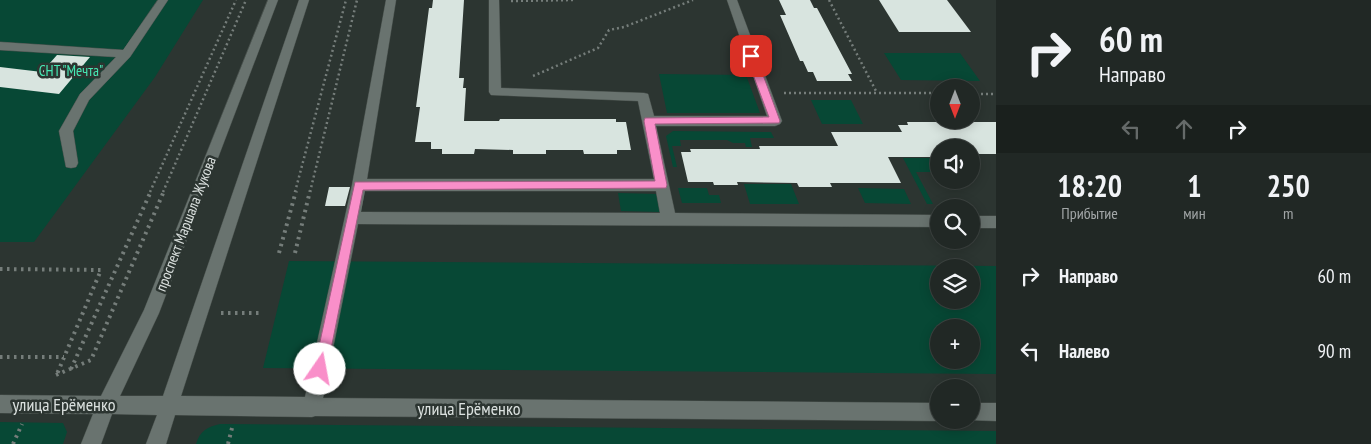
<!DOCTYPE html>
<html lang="ru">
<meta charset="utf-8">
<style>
:root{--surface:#212825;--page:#29302d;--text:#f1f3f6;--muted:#a2a6a7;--line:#3e4442}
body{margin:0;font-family:"PT Sans Narrow",sans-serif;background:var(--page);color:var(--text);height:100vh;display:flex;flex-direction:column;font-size:19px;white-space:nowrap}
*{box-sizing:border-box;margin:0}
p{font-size:16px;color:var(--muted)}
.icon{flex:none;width:28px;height:28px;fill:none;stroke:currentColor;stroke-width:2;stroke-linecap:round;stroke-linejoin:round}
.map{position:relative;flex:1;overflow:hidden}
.sheet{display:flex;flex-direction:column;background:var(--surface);width:375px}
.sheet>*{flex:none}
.guide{background:#212825;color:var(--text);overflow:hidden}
.needle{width:32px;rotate:180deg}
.buttons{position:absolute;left:930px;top:79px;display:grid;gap:10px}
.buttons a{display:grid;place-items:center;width:50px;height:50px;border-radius:50%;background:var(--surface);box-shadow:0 2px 12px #0003,0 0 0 1px var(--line);font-size:25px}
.pin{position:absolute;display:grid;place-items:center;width:42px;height:42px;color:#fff;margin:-21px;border-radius:10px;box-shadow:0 2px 8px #0006}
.me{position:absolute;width:55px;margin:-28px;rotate:12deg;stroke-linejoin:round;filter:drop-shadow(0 0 4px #0008)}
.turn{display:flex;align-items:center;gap:18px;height:105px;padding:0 20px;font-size:22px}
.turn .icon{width:65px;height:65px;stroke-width:2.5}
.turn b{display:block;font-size:35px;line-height:42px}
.lanes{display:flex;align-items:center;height:48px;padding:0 20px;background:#0003;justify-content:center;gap:25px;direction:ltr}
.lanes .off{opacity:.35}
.eta{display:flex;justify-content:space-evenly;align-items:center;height:85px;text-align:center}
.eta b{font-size:30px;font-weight:600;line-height:35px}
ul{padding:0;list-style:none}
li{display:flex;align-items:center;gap:15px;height:75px;padding:0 20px}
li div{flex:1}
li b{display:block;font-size:19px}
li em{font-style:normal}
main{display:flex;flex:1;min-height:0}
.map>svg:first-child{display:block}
.green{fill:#074835;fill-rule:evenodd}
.building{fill:#d8e4df}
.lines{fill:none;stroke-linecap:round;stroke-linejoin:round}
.minor-casing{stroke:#48504c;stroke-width:1}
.path-far1{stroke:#757d7a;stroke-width:2.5;stroke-dasharray:2 3;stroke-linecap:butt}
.path{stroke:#757d7a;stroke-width:4;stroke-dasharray:2.5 4.5;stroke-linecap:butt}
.minor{fill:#69736f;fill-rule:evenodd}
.route{fill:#f98fc9;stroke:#a25d83}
.labels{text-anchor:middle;stroke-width:5;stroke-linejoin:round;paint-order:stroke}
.park-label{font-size:15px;fill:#46e8b4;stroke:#2c3531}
.street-label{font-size:15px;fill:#dbe1df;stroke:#2c3531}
.near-street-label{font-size:18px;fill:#dbe1df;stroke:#2c3531}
</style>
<main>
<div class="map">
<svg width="996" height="444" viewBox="0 0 996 444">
<rect width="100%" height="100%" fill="#2c3531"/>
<path class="green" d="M0,0H203L155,77L34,242H0Z
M884,53H960L980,81L901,80Z
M659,74L746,75L760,113H667Z
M811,100H851L863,124H822Z
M673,131L771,132L774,138H750L752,147H746L745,143H733L727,140H680L681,146H672L677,167H673L666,136Z
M903,158H938L939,172H916L933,204H927Z
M744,184H791L799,204H750Z
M678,188H707L709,195H719L721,203H682Z
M858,188L904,189L911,204L865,203Z
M618,193L657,194L660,212L621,211Z
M289,261L996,266V374L263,368ZM939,268H971V300H939ZM939,328H971V360H939Z
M0,422L63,423L67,432L63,444H0Z
M220,424L996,431V444H196C200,431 207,427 220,424Z"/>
<path class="building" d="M433,0H464L459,78H464L463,88H466L464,121H499L500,119H616V122H626L631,150H617V154H584L583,150H546V154H513V150L475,149L474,154H442V149H431V142H415L420,107H416L422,62L429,8H432Z
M779,0H810L814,8H817L852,74H848L852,81H817L813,72H808L803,61H800L780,15H786Z
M879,0H947L971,32H899Z
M57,55L90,57L59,94L0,87V67L42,72Z
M907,122H996V154H971V148H939V157H888L901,183H830L832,187H799L797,183L737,182L738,185H714L713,182H688L681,152H691L690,149H760L759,146H838L831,132H902L898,125H908Z
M329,187H350L345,206H325Z"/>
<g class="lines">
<defs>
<path id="minor" d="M158,0H168L130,57L89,100L73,131L78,163L76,167L71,168L66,167L59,131L80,94L116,57L0,50V42L123,50Z
M268,0H278L159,313L120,396H163L299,0H309L181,396L305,397L352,185L386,0H396L367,179H654L638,101L491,95L489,92V0H499L501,88L644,93L648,94L654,116H767L727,0H737L782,121L780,124L775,126H656L675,213L939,215V227L358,224L323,398L939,403V420H942L939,421L315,416L312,417L175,415L166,444H146L157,415L112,414L101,444H81L93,414L0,413V395L101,396L144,310ZM365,191H656L660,213L361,212Z
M971,216H996V228H971Z
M971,403H996V421L968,420H971Z"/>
</defs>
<use href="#minor" class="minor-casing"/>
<path class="path-far1" d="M829,0L877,93
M511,1L576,0
M533,76L598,48L609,30L624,27L693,0
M784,93H939
M971,94H996
M150,192L236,0
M163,192L246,0
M295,192L346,0
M310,192L357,0"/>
<path class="path" d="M279,253L296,191
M295,253L310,191
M0,269L101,270L57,374
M221,313H263
M0,357H64
M71,369L151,191
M56,375L91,360L164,191
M13,444L22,424
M228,444L232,428"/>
<use href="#minor" class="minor"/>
</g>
<path class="route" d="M751,53L756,56L780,121L779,123L655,124L667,185L666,188L363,190L327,369L325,374L320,376L316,374L314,369L355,182L655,181L644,121L645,118L769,117L746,56Z"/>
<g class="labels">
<g class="park-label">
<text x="71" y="76">СНТ "Мечта"</text>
</g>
<g class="street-label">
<text transform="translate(186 224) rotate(-69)" y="5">проспект Маршала Жукова</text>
</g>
<g class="near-street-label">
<text x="64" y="411">улица Ерёменко</text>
<text x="469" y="415">улица Ерёменко</text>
</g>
</g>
</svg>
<div class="buttons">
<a><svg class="needle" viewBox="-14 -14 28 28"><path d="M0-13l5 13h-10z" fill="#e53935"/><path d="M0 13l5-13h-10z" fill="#a2a6a7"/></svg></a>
<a><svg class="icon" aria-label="sound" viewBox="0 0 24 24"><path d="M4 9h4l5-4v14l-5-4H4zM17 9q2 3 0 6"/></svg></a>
<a><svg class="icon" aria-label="search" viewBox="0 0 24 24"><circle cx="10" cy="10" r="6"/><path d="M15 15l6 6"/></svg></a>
<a><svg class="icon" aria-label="layers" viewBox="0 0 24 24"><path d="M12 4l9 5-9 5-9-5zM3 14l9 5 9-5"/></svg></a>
<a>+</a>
<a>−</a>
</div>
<div class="pin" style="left:751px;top:56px;background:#d93025"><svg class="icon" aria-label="arrive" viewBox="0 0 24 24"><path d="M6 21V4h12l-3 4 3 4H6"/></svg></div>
<svg class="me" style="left:320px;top:369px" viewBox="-20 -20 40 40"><circle r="19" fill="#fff"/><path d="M0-13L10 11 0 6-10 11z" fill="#f98fc9"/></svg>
</div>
<section class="sheet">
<div class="guide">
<div class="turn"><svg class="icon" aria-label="right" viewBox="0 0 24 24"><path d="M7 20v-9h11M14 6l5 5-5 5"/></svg><div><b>60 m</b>Направо</div></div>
<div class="lanes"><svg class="icon off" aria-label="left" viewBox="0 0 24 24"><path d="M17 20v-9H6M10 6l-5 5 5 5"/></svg><svg class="icon off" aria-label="ahead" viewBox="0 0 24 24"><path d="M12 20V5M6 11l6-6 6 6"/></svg><svg class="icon" aria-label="right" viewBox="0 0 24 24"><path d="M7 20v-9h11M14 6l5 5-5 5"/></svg></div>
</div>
<div class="eta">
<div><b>18:20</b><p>Прибытие</p></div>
<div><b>1</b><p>мин</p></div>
<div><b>250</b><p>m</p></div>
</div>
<ul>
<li><svg class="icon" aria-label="right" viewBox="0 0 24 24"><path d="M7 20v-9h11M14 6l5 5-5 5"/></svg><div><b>Направо</b></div><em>60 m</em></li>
<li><svg class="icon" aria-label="left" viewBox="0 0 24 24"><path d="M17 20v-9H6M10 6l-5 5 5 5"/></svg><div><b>Налево</b></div><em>90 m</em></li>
</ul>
</section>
</main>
